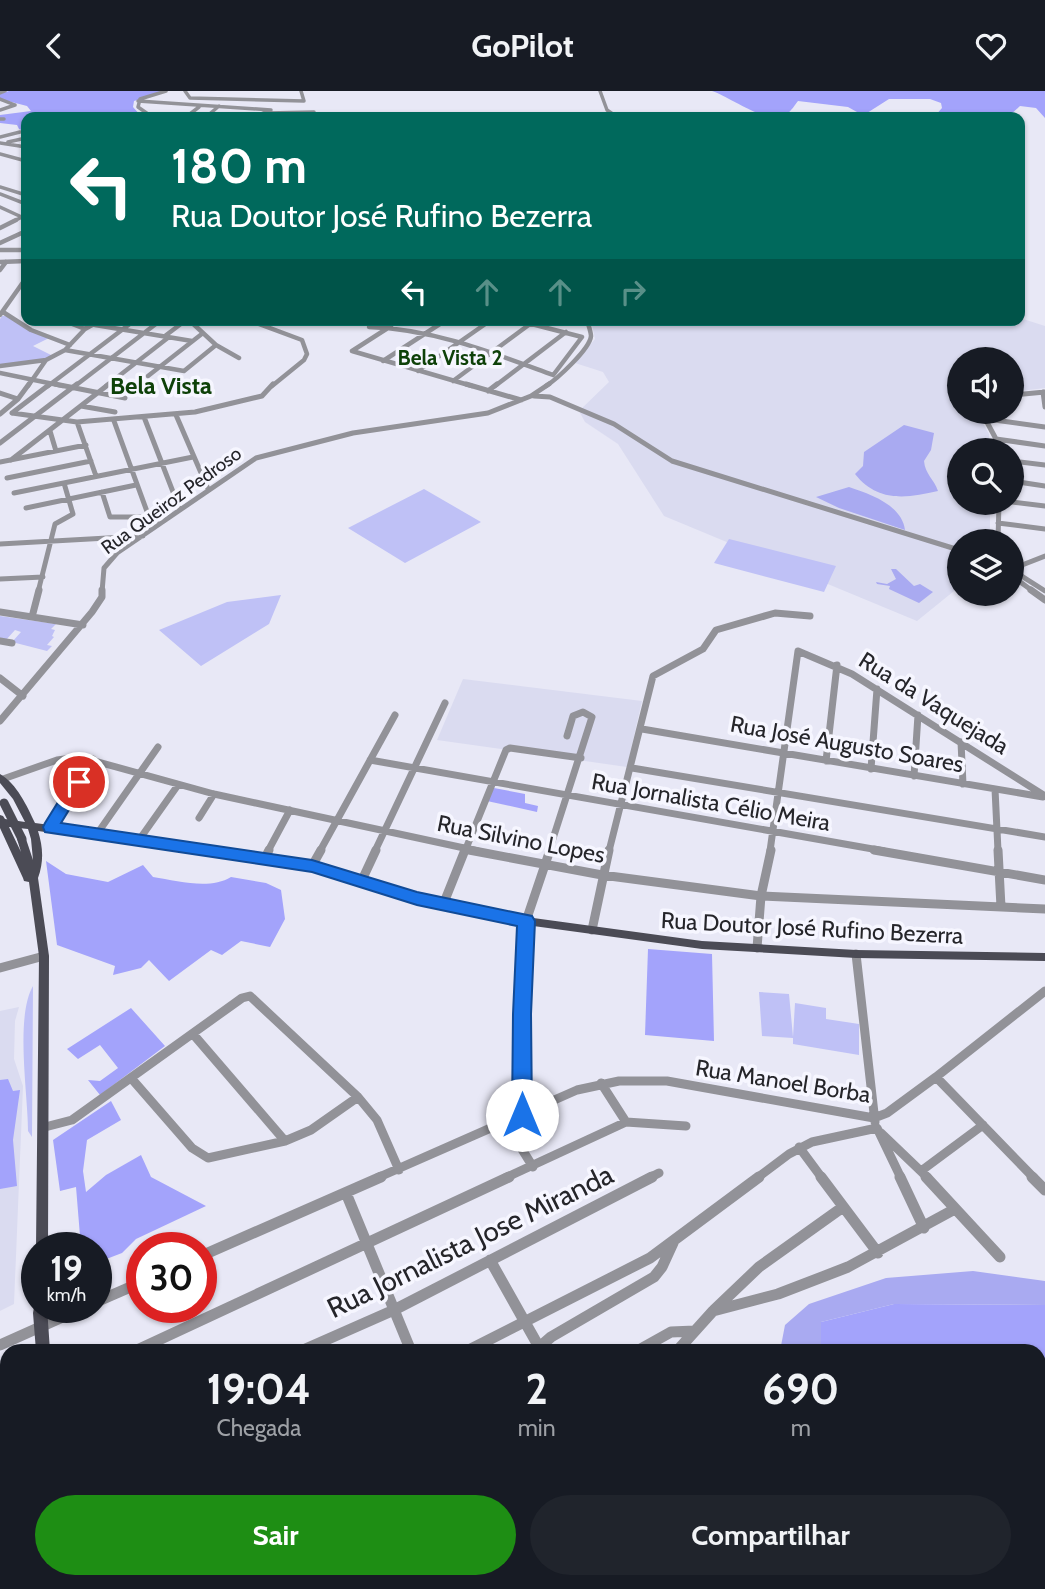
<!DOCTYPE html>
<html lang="pt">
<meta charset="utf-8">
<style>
:root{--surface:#171b24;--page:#20242c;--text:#f1f3f6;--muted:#9ea1a6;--accent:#1e8e14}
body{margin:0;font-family:Cabin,sans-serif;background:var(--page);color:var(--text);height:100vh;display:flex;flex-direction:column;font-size:26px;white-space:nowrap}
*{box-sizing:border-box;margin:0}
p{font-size:23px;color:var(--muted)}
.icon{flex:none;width:38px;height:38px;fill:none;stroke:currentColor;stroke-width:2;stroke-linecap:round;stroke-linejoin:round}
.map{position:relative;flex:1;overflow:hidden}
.sheet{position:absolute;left:0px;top:1253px;width:1046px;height:245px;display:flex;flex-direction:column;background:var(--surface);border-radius:21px 21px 0 0;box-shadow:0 2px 5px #0004}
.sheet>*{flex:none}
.hud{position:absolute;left:21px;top:21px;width:1004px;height:214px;border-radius:14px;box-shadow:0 2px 5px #0004;background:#00695c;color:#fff;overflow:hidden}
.fabs{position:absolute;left:947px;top:256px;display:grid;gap:14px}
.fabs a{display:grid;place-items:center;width:77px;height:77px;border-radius:50%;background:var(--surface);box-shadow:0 2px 5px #0004;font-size:35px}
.speed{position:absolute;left:21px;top:1141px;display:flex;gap:14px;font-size:35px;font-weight:700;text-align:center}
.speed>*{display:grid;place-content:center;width:91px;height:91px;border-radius:50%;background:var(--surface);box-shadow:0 2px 5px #0004;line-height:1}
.speed small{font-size:18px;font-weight:400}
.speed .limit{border:10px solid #d22;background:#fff;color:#111}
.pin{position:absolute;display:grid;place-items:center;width:60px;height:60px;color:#fff;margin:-30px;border:4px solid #fff;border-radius:50%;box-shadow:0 2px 7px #0007}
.me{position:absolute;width:77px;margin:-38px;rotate:0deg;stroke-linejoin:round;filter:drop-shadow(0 0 5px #0008)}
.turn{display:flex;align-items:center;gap:24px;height:147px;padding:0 35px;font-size:32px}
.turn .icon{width:91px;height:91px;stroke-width:2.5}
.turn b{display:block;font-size:49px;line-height:60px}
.lanes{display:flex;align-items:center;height:66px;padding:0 35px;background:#0003;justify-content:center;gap:35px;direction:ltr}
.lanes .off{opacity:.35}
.eta{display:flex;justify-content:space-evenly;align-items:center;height:119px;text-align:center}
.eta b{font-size:42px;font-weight:800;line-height:49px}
.action{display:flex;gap:14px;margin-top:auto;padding:14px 35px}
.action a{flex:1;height:80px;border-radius:42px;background:var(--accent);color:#fff;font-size:28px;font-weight:800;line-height:80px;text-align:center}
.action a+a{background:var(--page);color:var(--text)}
header{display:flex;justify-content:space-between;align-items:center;height:91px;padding:0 35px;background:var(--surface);font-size:32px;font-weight:800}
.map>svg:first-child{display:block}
.built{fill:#dadbf0}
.green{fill:#bfc1f6}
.forest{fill:#a3a3fb}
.water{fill:#a9aaf1}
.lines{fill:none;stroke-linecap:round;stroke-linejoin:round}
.minor-far5{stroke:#929298;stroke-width:3.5}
.minor-far4{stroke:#929298;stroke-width:4.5}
.minor-far3{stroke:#929298;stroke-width:5}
.minor-far2{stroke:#929298;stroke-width:7}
.minor-far1{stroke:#929298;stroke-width:9}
.minor{stroke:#929298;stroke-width:11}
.major{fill:#4b4b55;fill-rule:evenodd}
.major-bridge{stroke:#4b4b55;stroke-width:9}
.route{fill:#1a73e8;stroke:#114b97;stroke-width:2}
.labels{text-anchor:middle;stroke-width:7;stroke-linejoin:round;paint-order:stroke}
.far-street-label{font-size:19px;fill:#25252a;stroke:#f6f6ff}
.far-neighbourhood-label{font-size:21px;font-weight:bold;fill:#0e4109;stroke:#f6f6ff}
.street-label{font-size:23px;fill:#25252a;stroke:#f6f6ff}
.far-district-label{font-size:24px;font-weight:bold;fill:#0e4109;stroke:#f6f6ff}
.near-street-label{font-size:28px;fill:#25252a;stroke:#f6f6ff}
</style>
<header><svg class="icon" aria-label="back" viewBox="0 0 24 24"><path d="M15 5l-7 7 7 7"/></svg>GoPilot<svg class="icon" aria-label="heart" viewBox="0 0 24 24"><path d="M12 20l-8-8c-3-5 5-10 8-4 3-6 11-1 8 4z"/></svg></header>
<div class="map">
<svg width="1045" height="1498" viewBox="0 0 1045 1498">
<rect width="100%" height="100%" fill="#e8e8f6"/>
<path class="built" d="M1020,227L1045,235V297L1012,301V268H959V320H976L989,343V359H959V411H990V450H959V496L917,530L664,425L618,353L585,331L579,320L609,291L603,281L575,272L595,248L591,229H1020Z
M463,588L642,610L627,676L437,649Z
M19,916L15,930L14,968L23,995L14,1213L0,1220V920Z
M0,1396L7,1398V1491H34L36,1498H0Z"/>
<path class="green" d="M2,225H7L49,247L33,255L53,265L43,269L0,274V228Z
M424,398L481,431L405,472L348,437Z
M729,448L836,475L824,501L714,472Z
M281,504L269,533L201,575L159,539L227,511Z
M0,525L56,533L51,538L55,539L52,545L54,546L47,554L52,555L47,560L12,551L21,541L15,539L6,549L0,548Z
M33,895L32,1046L28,1040C28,1003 15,926 33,895Z
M759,901L789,903L793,946L795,912L826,917V928L859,933V964L793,953V947L762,945Z"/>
<path class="forest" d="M9,0H165L134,10L133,16L141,25L26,26V41L19,38L17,34L0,32V24L31,20L27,15L0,8V3Z
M712,0H1045V27L1036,17L1020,15L1008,26H934L942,17L941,12L930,8H889L867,22L857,21L848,16L798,10C795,14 791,20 787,23C769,36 729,5 712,0Z
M494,697L525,703V712L538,715L537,721L487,710Z
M46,770L66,783L108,791L143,774L153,786C178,790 210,799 231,786L266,792L281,799L285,828L270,856L241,850L222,864L211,859L169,890L149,869L141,877L113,884L115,875L57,854Z
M648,858L712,863L714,950L645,944Z
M131,917L165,955L100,1004L88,989L100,990L118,977L100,954L78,968L67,958Z
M8,988L13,1000L20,999L13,1049L17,1095L0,1098V989Z
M111,1010L121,1029L87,1049L83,1080L86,1101L106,1084L141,1064L151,1086L206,1115L136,1148L122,1162L96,1172V1157H81L76,1096L60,1100L53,1049Z
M894,1213L1045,1214V1498H827V1491H1040V1260H820L821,1231Z
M586,1491H800V1498H583Z"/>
<path class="water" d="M904,334L934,342L931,359L924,370C925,383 934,388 938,400C907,407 878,412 855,383L863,375L864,361Z
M849,396C870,403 902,414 905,439L839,417L816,406Z
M891,478H896L914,495L920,493L933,501L919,512L889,498L890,495L877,493L876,491L887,493L896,488Z
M973,1180L1045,1190V1214L894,1213L821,1231V1260H780L785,1234L809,1213L886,1187Z"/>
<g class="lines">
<path class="minor-far5" d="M185,0L190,7L304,10L301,0
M600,0L607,19L617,26
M0,2L5,0
M0,8L15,14
M138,10L271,19
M0,19L15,14
M268,22L314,21
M144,26L148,23L138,16L140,8L166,0
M186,26L199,16
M206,26L219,15
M253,26L269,20
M0,28H4
M0,46L20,41
M8,51L26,47
M0,52L26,56
M0,63L26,70
M0,96L26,104
M0,103L26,113
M0,116L26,128
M12,131L22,126"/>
<path class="minor-far4" d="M0,137L16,129
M0,152L26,140
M0,159H26
M0,171L26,170
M0,179L6,171
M3,221L31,239L70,254
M0,224L26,187
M62,229L85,238
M189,229L216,254L239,267
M248,229L302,249L307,263L304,269L272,295
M288,229L306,230
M516,229L582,246L554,283
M95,234L192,250
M369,236C434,238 493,262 553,284
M165,245L186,229
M65,259L184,280L216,254
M352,260L472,295
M352,260L391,235
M383,270L446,229
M0,275L46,269
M418,280L491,229
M0,282L63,295
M148,285L203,242
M113,289L134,293
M453,290L530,233
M28,295L46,269L65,259L85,238L101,229
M48,295L135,229
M75,295L161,229
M106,295L169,246
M495,295L566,241
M546,295C557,288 590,258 591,245C591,241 588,233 587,229"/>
<path class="minor-far3" d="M55,293L125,307
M466,293L521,309
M488,300L497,293
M1043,301L1045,316
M0,302L18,308
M1012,304L1045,301
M534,305L550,306L614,333L672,370L959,459
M81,315L115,321
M981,320L996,348L998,359
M12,322L77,331L195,321L262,305L273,293
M12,322L50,293
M0,323L18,308L29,293
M176,324L208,398
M144,326L180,419
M987,328L1045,336
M114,330L149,426L162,431
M77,331L96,385
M50,340L56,360
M996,348L1045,355
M0,352L77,293
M11,369L109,293
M1012,370L1045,374
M0,371L86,354
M7,387L91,370
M1012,390L1045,395
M102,401L110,426H149
M14,402L193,366
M1012,411L1045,415
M26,417L136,394
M998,432L1045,438
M998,450L999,411
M0,453L143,445
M1012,478L1045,465
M1012,479L1045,500
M1012,485L1034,501
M0,488L43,486
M38,501L55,433L73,423L64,392
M102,501L104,477L117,462L256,367L353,342L488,322L531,305L549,293"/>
<path class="minor-far2" d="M1031,499L1045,509
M0,521L83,534
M32,526L39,499
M0,550L12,552
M0,587L23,605
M0,630L92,521L102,506V499
M642,638L1043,706
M961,651L963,693
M370,669L884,760
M826,670L837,574
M632,677L1045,746
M871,678L877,598
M914,685L918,624
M3,688L57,669L80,666L214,703L478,760
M995,698L998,760
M199,727L214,703
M51,736L93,668
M97,743L158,656
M139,749L178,694
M268,760L290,719
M320,760L395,624
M375,760L445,612
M465,760L506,659L510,657L581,667
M549,760L592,626L583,621L573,625L567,645
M609,760L653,585L703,558L716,539L775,522L810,525
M770,760L798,560L852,583L1045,705"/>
<path class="minor-far1" d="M469,759L602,784L761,805L1045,818
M874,759L1045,789
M998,759L1001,816
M265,767L269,759
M312,775L321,759
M362,789L376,759
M443,814L465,759
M592,839L609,759
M757,857L761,805L771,759
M856,863L875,1031
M0,877L44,865
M193,943L285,1050
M936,986L1034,1087
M131,987L192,1057L208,1067L285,1050L311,1039L358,1006
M522,1024L526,830L550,759
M505,1031L533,1076
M626,1031L686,1035
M45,1036L72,1029L242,907L250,905L358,1006L377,1029L399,1079
M881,1042L928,1087
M799,1056L822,1087
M921,1080L983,1034
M377,1087L577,999L619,990H667L874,1027L887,1022L936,986L1045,900
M505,1087L626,1031L601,992
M649,1087L659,1082
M757,1087L789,1063L812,1051L877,1037L901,1087"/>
<path class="minor" d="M821,1086L878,1162
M900,1086L924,1137
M926,1086L1000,1166
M1032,1086L1045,1099
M346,1102L411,1260
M201,1165L381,1086
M490,1169L539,1256
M96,1211L142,1191
M714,1219L759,1176L843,1116
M0,1254L85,1216
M135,1260L509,1086
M301,1260L394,1219L652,1086
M467,1260L650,1167L759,1086
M535,1260L551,1246L654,1186L662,1176L673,1152
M637,1260L671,1241L695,1240
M677,1260L713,1220L778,1203L848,1176L955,1118
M0,1384L7,1386
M494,1491L500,1498
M142,1498L153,1491
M423,1498L430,1491
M553,1498L556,1491"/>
<path class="major" d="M0,683C17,693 27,715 35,732L265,763L312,771L443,810L526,826L702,850L856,859L1045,862V870L856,867L702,858L526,834L443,818L312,779L265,771L38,740C43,756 44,770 38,787L49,865L48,1157H37V1160L36,1157L39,865L29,791L24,790L23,787L0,737V724L3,725L5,728L25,731L13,708L0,692ZM9,736L28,738L31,748L33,769L25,745H19L17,748L21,761Z
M35,1211H37V1216H47L50,1260H36L33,1222Z
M0,1326L5,1328L7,1333V1362L2,1360L0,1355Z
M43,1491H68L70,1498H44Z"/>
<path class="major-bridge" d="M4,712L22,748"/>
</g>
<path class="route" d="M79,686L86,691L61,732L312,769L417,801L532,825L535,830L531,923L532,1024L529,1031L522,1033L515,1031L512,1024L513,923L517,835L417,814L312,781L45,741L43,736L45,732L73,687Z"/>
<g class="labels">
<g class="far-street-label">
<text transform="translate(171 409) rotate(-36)" y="7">Rua Queiroz Pedroso</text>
</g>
<g class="far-neighbourhood-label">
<text x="450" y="274">Bela Vista 2</text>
</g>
<g class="street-label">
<text transform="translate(934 612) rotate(32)" y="8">Rua da Vaquejada</text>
<text transform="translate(847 653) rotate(10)" y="8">Rua José Augusto Soares</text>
<text transform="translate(711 711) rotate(10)" y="8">Rua Jornalista Célio Meira</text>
<text transform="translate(521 748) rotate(11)" y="8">Rua Silvino Lopes</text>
<text transform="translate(812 837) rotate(3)" y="8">Rua Doutor José Rufino Bezerra</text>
<text transform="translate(783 990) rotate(9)" y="8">Rua Manoel Borba</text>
</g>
<g class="far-district-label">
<text x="161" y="303">Bela Vista</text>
</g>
<g class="near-street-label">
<text transform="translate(470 1150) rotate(-26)" y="10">Rua Jornalista Jose Miranda</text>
</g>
</g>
</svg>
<div class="fabs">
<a><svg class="icon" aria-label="sound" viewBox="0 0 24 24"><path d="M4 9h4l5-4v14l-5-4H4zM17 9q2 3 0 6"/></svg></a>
<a><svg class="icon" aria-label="search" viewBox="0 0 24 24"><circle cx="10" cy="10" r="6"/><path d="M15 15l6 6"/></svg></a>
<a><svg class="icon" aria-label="layers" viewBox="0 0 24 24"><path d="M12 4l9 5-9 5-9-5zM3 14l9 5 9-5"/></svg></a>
</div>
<div class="speed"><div>19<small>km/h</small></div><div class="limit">30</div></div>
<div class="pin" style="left:79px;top:691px;background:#d93025"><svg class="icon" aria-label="arrive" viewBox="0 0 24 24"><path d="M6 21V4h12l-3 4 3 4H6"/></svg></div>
<svg class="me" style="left:522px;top:1024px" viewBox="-20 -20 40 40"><circle r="19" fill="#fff"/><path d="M0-13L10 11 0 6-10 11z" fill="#1a73e8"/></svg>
<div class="hud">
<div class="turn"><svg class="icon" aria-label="left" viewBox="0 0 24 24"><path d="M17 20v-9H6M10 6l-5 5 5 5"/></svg><div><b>180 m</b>Rua Doutor José Rufino Bezerra</div></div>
<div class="lanes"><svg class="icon" aria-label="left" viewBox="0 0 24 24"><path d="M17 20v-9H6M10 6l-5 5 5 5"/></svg><svg class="icon off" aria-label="ahead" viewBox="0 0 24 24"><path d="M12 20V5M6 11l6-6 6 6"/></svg><svg class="icon off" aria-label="ahead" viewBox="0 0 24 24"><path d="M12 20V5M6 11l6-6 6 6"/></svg><svg class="icon off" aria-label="right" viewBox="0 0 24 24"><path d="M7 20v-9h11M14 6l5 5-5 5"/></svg></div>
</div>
<section class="sheet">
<div class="eta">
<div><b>19:04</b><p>Chegada</p></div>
<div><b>2</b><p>min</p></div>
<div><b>690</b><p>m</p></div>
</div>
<div class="action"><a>Sair</a><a>Compartilhar</a></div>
</section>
</div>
